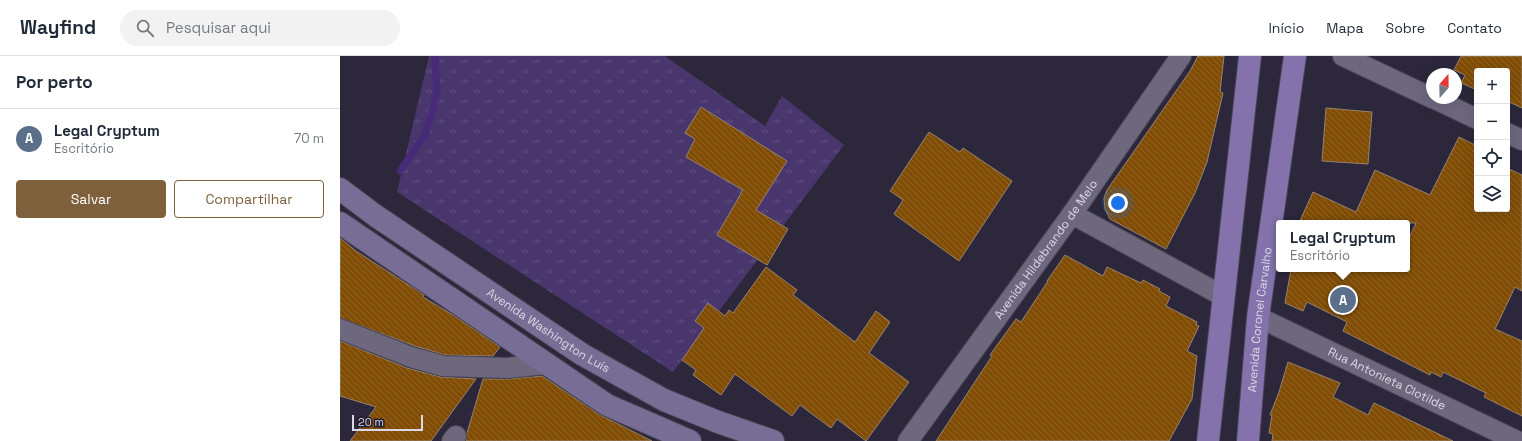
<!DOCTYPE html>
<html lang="pt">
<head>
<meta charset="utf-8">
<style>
	:root { --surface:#fff; --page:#f2f2f3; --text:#1f2937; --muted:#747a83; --line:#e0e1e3; --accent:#7f603d }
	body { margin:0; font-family:"Space Grotesk",sans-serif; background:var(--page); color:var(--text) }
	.controls { position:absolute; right:12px; top:12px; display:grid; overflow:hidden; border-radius:4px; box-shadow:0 4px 16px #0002 }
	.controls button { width:36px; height:36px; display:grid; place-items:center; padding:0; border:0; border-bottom:1px solid var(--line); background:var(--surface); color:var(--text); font:20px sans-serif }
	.compass { position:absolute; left:1086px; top:12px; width:36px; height:36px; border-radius:50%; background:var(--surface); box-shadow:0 4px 16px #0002; rotate:20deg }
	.scale { position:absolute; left:12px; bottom:10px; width:71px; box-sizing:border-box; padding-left:4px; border:2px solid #dcd9e5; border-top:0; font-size:11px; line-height:14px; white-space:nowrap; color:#dcd9e5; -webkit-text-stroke:3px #221d2f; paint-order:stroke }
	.you { position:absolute; left:778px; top:147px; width:14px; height:14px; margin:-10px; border:3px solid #fff; border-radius:50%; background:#1a73e8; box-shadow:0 0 0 6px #1a73e833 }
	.badge { display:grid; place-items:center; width:26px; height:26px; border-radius:50%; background:var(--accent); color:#fff; font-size:13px; font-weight:700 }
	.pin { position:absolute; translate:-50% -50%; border:2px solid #fff; box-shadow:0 1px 4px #0006 }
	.popup { position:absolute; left:936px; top:164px; width:134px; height:52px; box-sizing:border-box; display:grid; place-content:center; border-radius:4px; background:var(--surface); filter:drop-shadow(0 1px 3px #0005); font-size:13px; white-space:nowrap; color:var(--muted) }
	.popup b { font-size:15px; color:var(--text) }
	.popup::after { content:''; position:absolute; left:50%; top:100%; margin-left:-8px; border:8px solid transparent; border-top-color:var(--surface) }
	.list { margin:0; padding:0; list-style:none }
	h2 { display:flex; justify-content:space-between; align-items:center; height:52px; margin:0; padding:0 16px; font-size:17px }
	h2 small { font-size:13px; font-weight:400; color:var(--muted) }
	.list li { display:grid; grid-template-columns:26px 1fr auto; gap:12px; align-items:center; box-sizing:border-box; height:60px; padding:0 16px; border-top:1px solid var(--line) }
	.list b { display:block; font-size:15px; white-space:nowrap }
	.list p { margin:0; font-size:13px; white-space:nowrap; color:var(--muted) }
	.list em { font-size:13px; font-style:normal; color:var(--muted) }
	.actions { display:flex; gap:8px; padding:12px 16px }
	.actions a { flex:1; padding:9px 0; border:1px solid var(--accent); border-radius:4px; text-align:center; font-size:14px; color:var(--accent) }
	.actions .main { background:var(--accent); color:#fff }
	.icon { flex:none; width:22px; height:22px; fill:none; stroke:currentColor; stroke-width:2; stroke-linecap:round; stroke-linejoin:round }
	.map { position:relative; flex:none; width:1182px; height:385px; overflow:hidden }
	header { display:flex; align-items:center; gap:24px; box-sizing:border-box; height:56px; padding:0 20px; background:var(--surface); border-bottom:1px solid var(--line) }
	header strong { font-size:19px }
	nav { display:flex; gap:22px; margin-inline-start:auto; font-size:14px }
	.search { width:280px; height:36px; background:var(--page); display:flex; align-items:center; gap:10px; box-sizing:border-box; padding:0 14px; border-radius:22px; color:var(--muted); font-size:15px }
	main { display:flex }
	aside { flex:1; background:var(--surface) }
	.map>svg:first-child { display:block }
	.grass { fill:url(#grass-tufts) }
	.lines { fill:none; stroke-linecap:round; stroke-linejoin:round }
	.stream { stroke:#472a78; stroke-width:7 }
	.building { fill:url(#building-back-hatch); stroke:#968371 }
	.street-casing { stroke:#484453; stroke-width:22 }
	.secondary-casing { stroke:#484453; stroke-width:24 }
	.primary-casing { stroke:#484453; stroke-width:24 }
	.street { stroke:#6d687e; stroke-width:20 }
	.secondary { stroke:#786d95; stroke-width:22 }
	.primary { stroke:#8372ac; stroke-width:22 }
	.labels { text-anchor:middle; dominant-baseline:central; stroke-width:3.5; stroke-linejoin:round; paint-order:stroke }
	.street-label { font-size:12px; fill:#dcd9e5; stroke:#221d2f }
</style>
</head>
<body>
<header>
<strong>Wayfind</strong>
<div class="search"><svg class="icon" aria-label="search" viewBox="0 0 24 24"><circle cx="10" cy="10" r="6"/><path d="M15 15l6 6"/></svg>Pesquisar aqui</div>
<nav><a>Início</a><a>Mapa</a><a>Sobre</a><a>Contato</a></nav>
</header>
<main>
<aside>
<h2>Por perto<small></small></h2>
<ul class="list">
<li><span class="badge" style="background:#5c6f8a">A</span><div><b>Legal Cryptum</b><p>Escritório</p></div><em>70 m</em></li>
</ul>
<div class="actions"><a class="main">Salvar</a><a>Compartilhar</a></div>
</aside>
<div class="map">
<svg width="1182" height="385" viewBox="0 0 1182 385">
	<defs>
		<pattern id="grass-tufts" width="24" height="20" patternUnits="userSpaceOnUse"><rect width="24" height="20" fill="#48366d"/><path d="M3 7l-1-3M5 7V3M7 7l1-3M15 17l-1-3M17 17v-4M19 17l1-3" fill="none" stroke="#625282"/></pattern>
		<pattern id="building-back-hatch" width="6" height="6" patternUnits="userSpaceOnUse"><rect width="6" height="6" fill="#814d05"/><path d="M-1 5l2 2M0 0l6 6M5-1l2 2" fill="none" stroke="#926629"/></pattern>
	</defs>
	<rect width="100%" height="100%" fill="#2c273a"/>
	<!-- grass -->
	<path class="grass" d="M89,0H325L425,70L442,40L504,89L333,316L57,136Z"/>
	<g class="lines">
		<!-- stream -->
		<path class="stream" d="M60,115L85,78L91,60L97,36L95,0"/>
	</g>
	<!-- building -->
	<path class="building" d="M858,0H884L880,36L883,37L867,106L855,137L826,193L770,163L765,153L764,142L767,134L850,15Z
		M1121,0H1182V52L1167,45V15H1137V34L1121,27L1125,19L1114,14Z
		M361,51L447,105L416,154L448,173L427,209L377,179L403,134L346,101L355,83L345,77Z
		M986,52L1032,56L1028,108L982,105Z
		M589,76L620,96L623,92L672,125L619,205L554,158L563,144L550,135Z
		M1119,81L1137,90L1134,96L1137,98V153H1167V112L1182,119V235L1175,231L1155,273L1182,285V360L1144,341L1146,337L1103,316L1101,321L1091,316L1090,319L1003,275L1007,266L967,246L963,255L945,247L951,213H1067V186L1076,167H959L973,136L1016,156L1035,114L1090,139Z
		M0,182L16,195L84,239L83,241L116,261L160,291L153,300L105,299L75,290L0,262Z
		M725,199L763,220L767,211L801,227L803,224L820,233L819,235L830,241L826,250L857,266L856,269L859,270L847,295L857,300L852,343L829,385H596L652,300L650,299L676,263L681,266L708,225H707Z
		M426,211L457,234L453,239L515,286L536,255L550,266L529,297L569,326L526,385L497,363L491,372L460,349L452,360L395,318L381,339L353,319L356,314L342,304L364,272L355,265L368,247L385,260L389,254L393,257Z
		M0,285L67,312L100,321L136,323L91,385H10L36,351L0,340Z
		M948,306L1000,327L993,341L1028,359L1034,347L1113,385H932L933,378L929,377L932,359H930L939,336Z
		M202,320L260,359L312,385H126L127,377L143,323H168Z"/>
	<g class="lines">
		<defs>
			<g id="street">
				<path d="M1003,0L1092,42"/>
				<path d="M1093,42L1137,63"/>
				<path d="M1167,77L1182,84"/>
				<path d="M732,158L883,240"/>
				<path id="s1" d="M918,261L1177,385"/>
				<path d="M0,273L71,301L103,310L167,312L206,308"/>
				<path d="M112,385L116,380"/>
				<path id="s2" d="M568,385L732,158L841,0"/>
			</g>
			<g id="secondary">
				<path id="s3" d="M0,133L36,160L243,299L324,344L378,366L433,385"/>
				<path d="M0,167L267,349L350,385"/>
			</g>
			<g id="primary">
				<path d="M868,385L910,0"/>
				<path id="s4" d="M908,385L918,261L955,0"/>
			</g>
		</defs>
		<!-- street casing -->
		<use href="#street" class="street-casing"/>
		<!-- secondary casing -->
		<use href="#secondary" class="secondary-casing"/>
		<!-- primary casing -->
		<use href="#primary" class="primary-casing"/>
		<!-- street -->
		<use href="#street" class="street"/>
		<!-- secondary -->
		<use href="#secondary" class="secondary"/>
		<!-- primary -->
		<use href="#primary" class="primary"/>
	</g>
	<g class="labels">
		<!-- street labels -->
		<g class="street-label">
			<text stroke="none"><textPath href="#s2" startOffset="236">Avenida Hildebrando de Melo</textPath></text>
			<text stroke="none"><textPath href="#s4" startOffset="122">Avenida Coronel Carvalho</textPath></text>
			<text stroke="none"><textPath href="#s3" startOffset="252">Avenida Washington Luís</textPath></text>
			<text stroke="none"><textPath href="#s1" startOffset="143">Rua Antonieta Clotilde</textPath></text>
		</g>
	</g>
</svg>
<div class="controls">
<button>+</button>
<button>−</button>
<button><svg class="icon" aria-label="locate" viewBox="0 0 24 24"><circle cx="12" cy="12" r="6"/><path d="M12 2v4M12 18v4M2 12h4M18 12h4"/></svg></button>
<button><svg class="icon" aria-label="layers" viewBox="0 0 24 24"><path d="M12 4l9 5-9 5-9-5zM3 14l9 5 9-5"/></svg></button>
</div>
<svg class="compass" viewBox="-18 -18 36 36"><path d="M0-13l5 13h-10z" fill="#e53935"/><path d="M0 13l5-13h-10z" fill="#747a83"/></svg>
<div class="scale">20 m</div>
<div class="you"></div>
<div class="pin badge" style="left:1003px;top:244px;background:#5c6f8a">A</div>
<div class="popup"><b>Legal Cryptum</b>Escritório</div>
</div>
</main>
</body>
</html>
